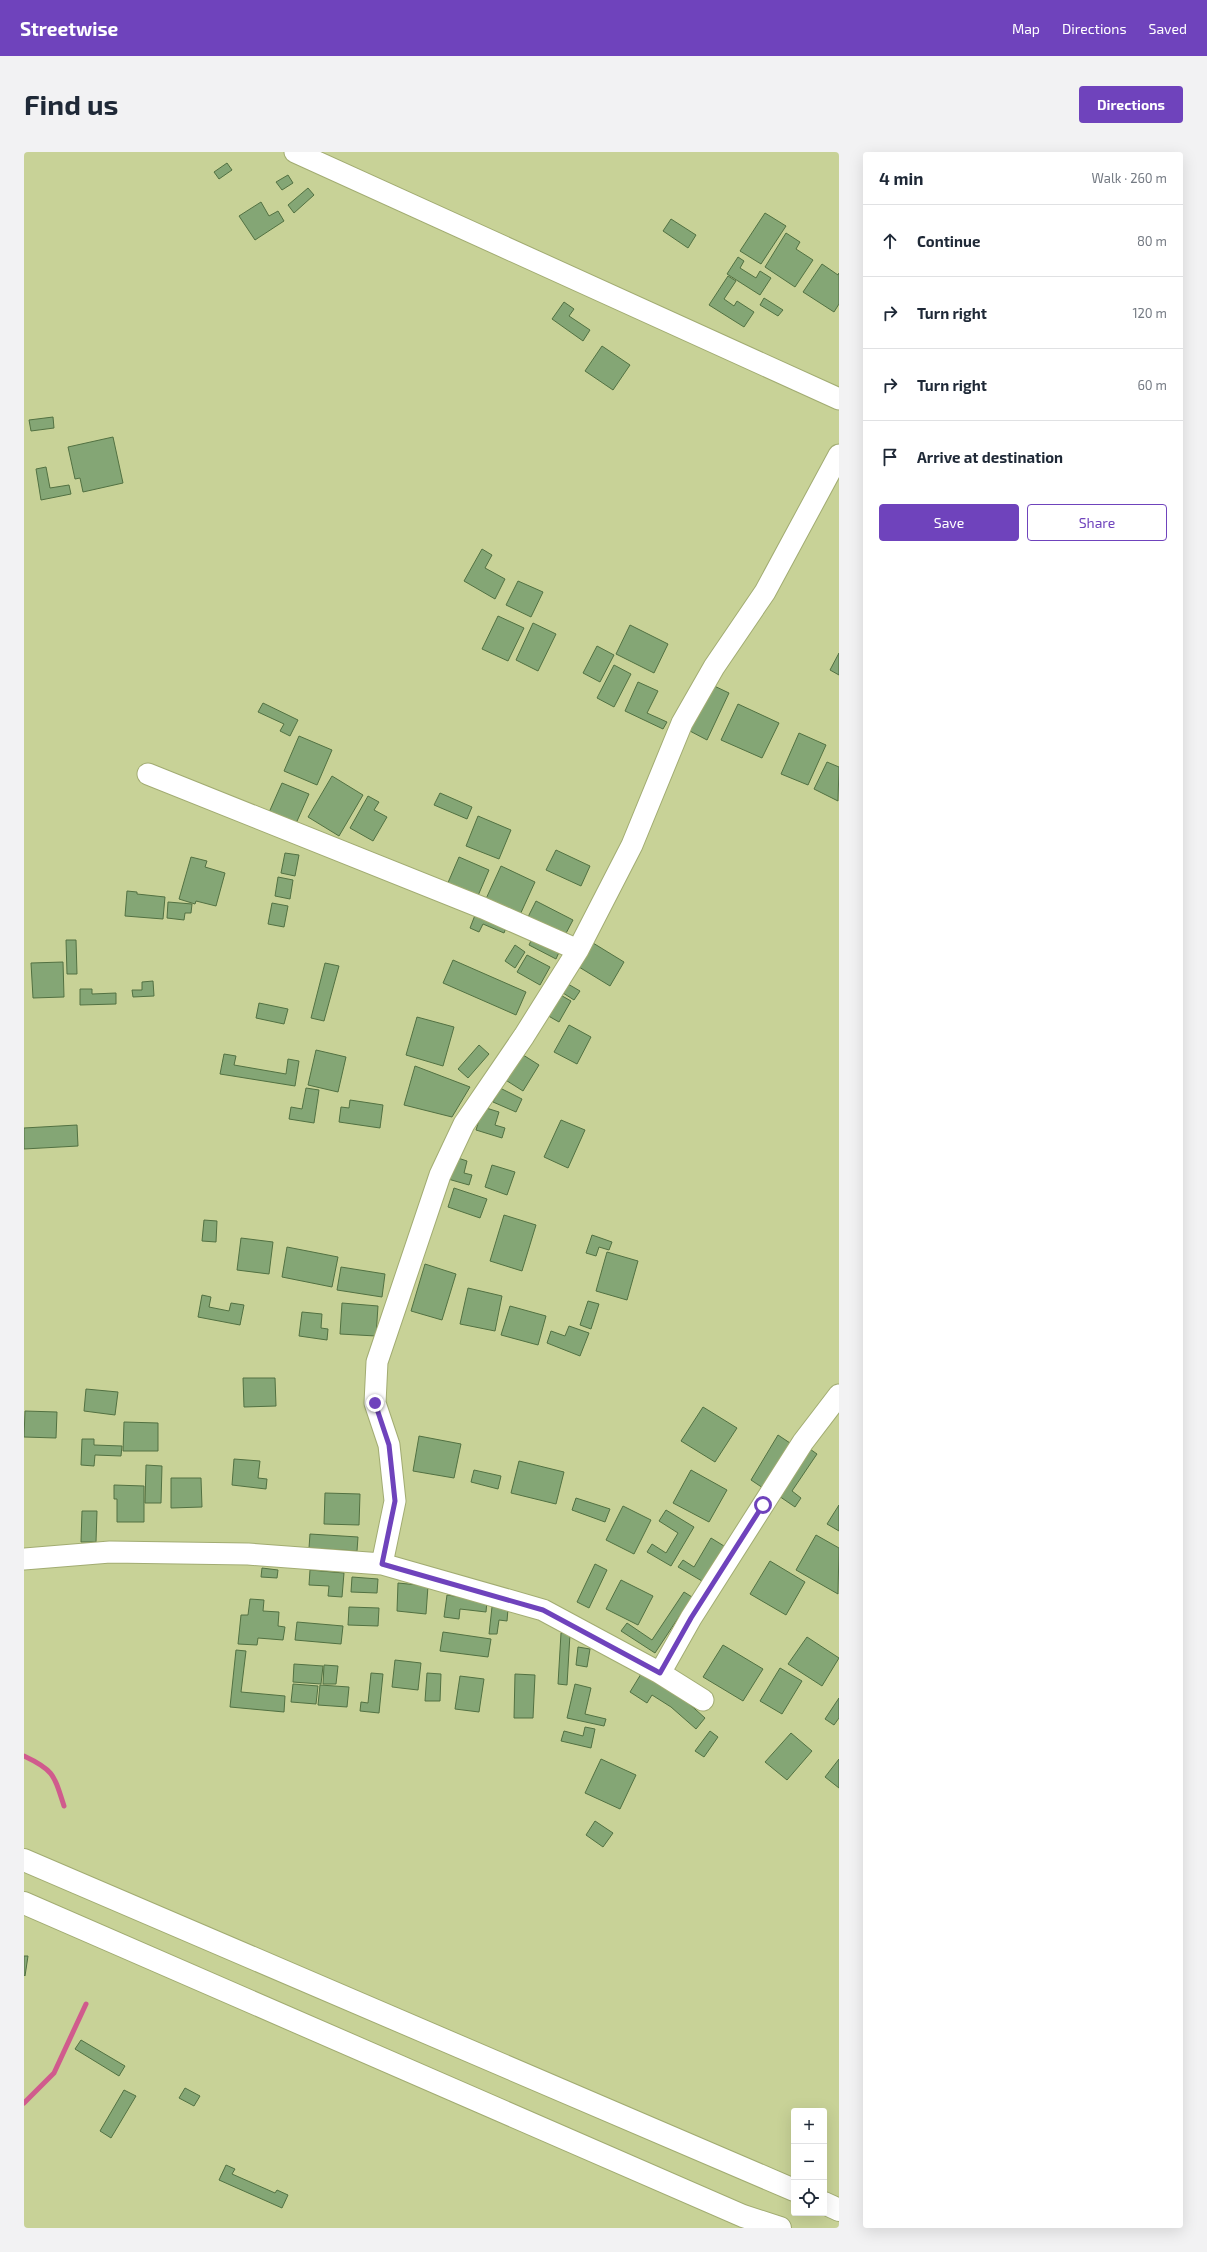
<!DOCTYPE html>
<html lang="en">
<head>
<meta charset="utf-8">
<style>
	:root { --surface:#fff; --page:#f2f2f3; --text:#1f2937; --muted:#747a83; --line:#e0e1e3; --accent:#6f43bc }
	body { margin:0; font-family:"Exo 2",sans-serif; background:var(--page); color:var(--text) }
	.controls { position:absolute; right:12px; bottom:12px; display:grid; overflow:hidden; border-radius:4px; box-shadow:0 4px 16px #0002 }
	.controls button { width:36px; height:36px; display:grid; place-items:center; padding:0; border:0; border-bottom:1px solid var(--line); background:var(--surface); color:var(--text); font:20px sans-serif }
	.stop { position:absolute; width:12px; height:12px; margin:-9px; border:3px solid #6f43bc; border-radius:50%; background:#fff }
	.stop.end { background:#6f43bc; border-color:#fff; box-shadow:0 1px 4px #0008 }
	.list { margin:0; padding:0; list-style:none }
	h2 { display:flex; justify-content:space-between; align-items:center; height:52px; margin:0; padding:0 16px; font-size:17px }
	h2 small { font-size:13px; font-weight:400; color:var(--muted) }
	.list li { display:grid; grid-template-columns:26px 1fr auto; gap:12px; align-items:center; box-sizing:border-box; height:72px; padding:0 16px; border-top:1px solid var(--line) }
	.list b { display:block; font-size:15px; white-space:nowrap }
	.list em { font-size:13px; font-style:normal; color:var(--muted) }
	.actions { display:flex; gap:8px; padding:12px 16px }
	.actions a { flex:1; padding:9px 0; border:1px solid var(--accent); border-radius:4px; text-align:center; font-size:14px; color:var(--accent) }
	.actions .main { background:var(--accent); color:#fff }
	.icon { flex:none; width:22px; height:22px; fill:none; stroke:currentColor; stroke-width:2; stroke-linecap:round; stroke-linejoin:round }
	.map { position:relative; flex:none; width:815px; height:2076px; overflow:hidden; border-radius:4px }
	header { display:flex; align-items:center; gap:24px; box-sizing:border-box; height:56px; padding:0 20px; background:var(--accent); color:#fff }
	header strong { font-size:19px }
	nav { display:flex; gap:22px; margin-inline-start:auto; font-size:14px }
	.intro { display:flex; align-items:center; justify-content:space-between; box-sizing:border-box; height:96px; padding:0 24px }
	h1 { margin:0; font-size:28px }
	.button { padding:10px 18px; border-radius:4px; background:var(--accent); color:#fff; font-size:14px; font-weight:700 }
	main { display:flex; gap:24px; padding:0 24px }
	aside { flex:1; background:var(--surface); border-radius:4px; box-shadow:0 4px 16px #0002 }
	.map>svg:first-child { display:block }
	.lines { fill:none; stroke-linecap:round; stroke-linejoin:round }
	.stream { stroke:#d05b8d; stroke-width:5 }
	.building { fill:#84a675; stroke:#527142 }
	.minor-casing { stroke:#a2ac72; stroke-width:23 }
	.secondary-casing { stroke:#a2ac72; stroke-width:24 }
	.minor { stroke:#fff; stroke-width:21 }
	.secondary { stroke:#fff; stroke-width:22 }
	.route { stroke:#6f43bc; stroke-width:5 }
</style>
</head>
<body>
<header>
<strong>Streetwise</strong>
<nav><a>Map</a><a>Directions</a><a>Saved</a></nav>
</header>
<div class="intro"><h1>Find us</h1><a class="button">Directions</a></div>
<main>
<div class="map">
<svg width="815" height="2076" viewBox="0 0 815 2076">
	<rect width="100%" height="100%" fill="#c8d297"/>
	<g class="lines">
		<!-- stream -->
		<path class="stream" d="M0,1604C30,1618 30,1623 40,1654
			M0,1951L30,1921L62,1852"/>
	</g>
	<!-- building -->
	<path class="building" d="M203,11L208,18L195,27L190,20Z
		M264,23L269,31L258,38L252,30Z
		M284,36L290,43L270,61L264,53Z
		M237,50L245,64L254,59L260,69L231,88L215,64Z
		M741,61L762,74L737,112L716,99Z
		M647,67L672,83L664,96L639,79Z
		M762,81L776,90L772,97L789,108L771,135L741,115Z
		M714,105L720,109L716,116L732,126L736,119L747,126L736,143L703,122Z
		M798,112L814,123L815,121V152L810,160L779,140Z
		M704,124L712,129L700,147L710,154L713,149L730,160L720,175L685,153Z
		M740,146L759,158L754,164L736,153Z
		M540,150L550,157L545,164L566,178L559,189L528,167Z
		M578,194L606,213L589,238L561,219Z
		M29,265L30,276L7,279L5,268Z
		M89,285L99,331L59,340L56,326L51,327L44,295Z
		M22,315L26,336L45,333L47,342L17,348L12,317Z
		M458,397L468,403L461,416L481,427L471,447L440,429Z
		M494,429L519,440L507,465L482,453Z
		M474,464L500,476L484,509L458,497Z
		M509,471L532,482L514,519L492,508Z
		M606,473L644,492L630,521L592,502Z
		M573,494L590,503L576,530L559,521Z
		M815,501V523L806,518Z
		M590,513L607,522L590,555L573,546Z
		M614,530L634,539L623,561L643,570L639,577L601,559Z
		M686,532L705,541L683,588L664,578Z
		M239,551L274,568L266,584L256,579L260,572L234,560Z
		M714,552L755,571L738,606L697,588Z
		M775,581L802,593L784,633L757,622Z
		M275,584L308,598L293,633L260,619Z
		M803,610L815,615L814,649L790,637Z
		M308,624L339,643L315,684L284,665Z
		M258,631L285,642L270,676L243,665Z
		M416,641L448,655L443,667L410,653Z
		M344,644L355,650L350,658L363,665L349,689L326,676Z
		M454,664L487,678L475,707L442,694Z
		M532,698L566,714L557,734L522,718Z
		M261,701L275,703L271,724L257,721Z
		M167,705L183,709L181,715L201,721L192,754L172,749L171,752L155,747Z
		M435,705L465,718L453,746L423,733Z
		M477,714L511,730L495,765L461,749Z
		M254,725L269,728L266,747L251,744Z
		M103,739L113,740V742L141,745L139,767L101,764Z
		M512,749L549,768L539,787L502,769Z
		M144,750L168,752L167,761H161L160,768L143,766Z
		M248,751L264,754L260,775L244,772Z
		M453,758L484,771L480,781L459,772L455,780L446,776Z
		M510,782L537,796L532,807L505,793Z
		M42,788H52L53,822H43Z
		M569,791L600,810L586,834L555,815Z
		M491,793L501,800L491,816L481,809Z
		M503,803L526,815L516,833L493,820Z
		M429,808L502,840L492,863L419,831Z
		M39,810L40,845L9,846L7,811Z
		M301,811L315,814L300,869L287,866Z
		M129,829L130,844L109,845L108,838H118V830Z
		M544,832L556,839L550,848L539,841Z
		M56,837H68V842L92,841V852L56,853Z
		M533,841L547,849L535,870L521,862Z
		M235,851L264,857L260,872L232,866Z
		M393,865L430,875L419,914L382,903Z
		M545,873L567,885L553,912L530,900Z
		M455,893L465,902L444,926L434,917Z
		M292,898L322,905L314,940L284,933Z
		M496,901L515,913L499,939L480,927Z
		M200,902L212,904L210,913L262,922L264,907L275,909L271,934L196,922Z
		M391,914L446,935L428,965L380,953Z
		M282,936L295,938L290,971L265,967L267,955L278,957Z
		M476,936L498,947L492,960L469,950Z
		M326,948L359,953L356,976L315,970L317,955L325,956Z
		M459,955L475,960L471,973L481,976L478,986L452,978Z
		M537,968L561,978L544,1016L520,1005Z
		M53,973L54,994L0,997V976Z
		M431,1005L443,1009L440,1021L448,1023L445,1033L424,1027Z
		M468,1013L491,1020L483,1043L461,1035Z
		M430,1036L463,1047L456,1066L424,1055Z
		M480,1063L512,1073L498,1119L466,1109Z
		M180,1068L193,1069L192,1090L178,1089Z
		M568,1083L588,1090L585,1098L575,1095L572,1104L562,1101Z
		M217,1086L249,1090L245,1122L213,1118Z
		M263,1095L314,1105L308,1135L258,1125Z
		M583,1100L614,1109L603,1148L572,1139Z
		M401,1112L432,1122L418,1168L387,1159Z
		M317,1115L361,1122L358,1145L313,1138Z
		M444,1136L478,1144L471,1179L436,1172Z
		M178,1143L187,1145L185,1155L205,1159L207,1151L220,1153L216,1173L174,1165Z
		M564,1149L575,1152L567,1177L556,1173Z
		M318,1151L354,1154L352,1184L316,1182Z
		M486,1154L522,1164L514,1193L477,1183Z
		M278,1160L298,1162L297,1176L304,1177L303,1188L275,1184Z
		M545,1174L565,1181L556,1204L523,1191L527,1179L541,1184Z
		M219,1226H251L252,1254L220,1255Z
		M62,1237L94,1240L91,1263L60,1259Z
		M679,1255L713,1276L691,1310L657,1289Z
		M1,1259L33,1260L32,1286L0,1285Z
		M100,1270L134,1271V1299H99Z
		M754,1283L766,1291L739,1336L727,1328Z
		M395,1284L437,1292L430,1326L389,1319Z
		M58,1287H70V1293L98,1294L97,1304L71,1303L70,1314L57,1313Z
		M783,1295L793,1302L768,1339L777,1346L771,1355L752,1342Z
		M210,1307L236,1309L234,1326L243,1327L242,1337L208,1333Z
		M495,1309L540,1320L532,1352L487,1341Z
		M122,1313L138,1314L137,1351H121Z
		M450,1318L477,1324L474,1337L447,1330Z
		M667,1318L703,1338L685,1370L649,1351Z
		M147,1326H177L178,1355L147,1356Z
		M90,1333L120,1334V1370H93V1347H90Z
		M301,1341L336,1342L335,1373L300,1372Z
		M552,1346L586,1357L581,1370L548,1358Z
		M815,1353V1379L803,1372Z
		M599,1354L627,1368L610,1402L582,1388Z
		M642,1358L670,1375L647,1414L623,1400L628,1392L642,1401L654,1381L635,1369Z
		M58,1359H73L72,1390H57Z
		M286,1382L334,1385L333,1399L285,1396Z
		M792,1383L815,1396L814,1442L772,1418Z
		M687,1386L700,1394L678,1429L654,1415L659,1408L670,1415Z
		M746,1409L781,1430L762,1463L726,1442Z
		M571,1412L583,1418L565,1456L553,1450Z
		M238,1416L254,1418L253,1426L237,1425Z
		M286,1418L320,1421L318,1445L304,1444L305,1434L285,1433Z
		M328,1425L354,1427L353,1441L327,1440Z
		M597,1428L629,1444L614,1473L582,1457Z
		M374,1431L404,1434L402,1462L373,1459Z
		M660,1440L668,1445L631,1501L597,1479L603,1471L628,1488Z
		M423,1443L463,1449L462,1460L436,1457L435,1467L420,1465Z
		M226,1447L240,1448L239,1459L255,1460L254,1474L261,1475L259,1488L234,1486L233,1493L214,1492L217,1463H224Z
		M325,1455L355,1456L354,1474L324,1473Z
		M468,1455L484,1457L483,1469L475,1468L473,1482H465Z
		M273,1470L319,1474L317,1492L271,1488Z
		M419,1480L467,1487L464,1505L416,1499Z
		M537,1481L546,1482L543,1533L534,1532Z
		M783,1485L815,1506L798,1534L764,1512Z
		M699,1493L739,1517L719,1549L679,1525Z
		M554,1495L566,1497L563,1515L552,1513Z
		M212,1498L222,1499L217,1540L261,1544L260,1560L206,1555Z
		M371,1508L397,1511L394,1538L368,1535Z
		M270,1512L299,1514L297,1532L269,1530Z
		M300,1513L314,1514L312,1532H299Z
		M756,1516L778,1529L758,1562L736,1549Z
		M347,1521L359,1522L355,1561L336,1559L337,1550L344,1551Z
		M403,1521L417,1522L416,1549H401Z
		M491,1522L511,1523L509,1566H490Z
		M617,1522L650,1542L652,1540L681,1566L672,1577L647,1555L628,1543L623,1551L606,1540Z
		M436,1524L460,1527L455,1560L431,1557Z
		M269,1532L294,1534L292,1552L267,1550Z
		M551,1532L567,1536L561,1562L582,1567L580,1574L543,1566Z
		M296,1533L325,1535L323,1555L294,1553Z
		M815,1546V1566L810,1573L801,1567Z
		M561,1575L571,1577L567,1596L537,1589L540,1579L559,1584Z
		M686,1579L694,1585L680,1605L671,1599Z
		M767,1581L788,1599L763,1628L741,1610Z
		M577,1607L612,1623L596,1657L561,1641Z
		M815,1607V1636L801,1625Z
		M571,1669L589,1681L579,1695L562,1683Z
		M0,1804H4L1,1824L0,1823Z
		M57,1888L101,1914L95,1924L51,1897Z
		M161,1936L176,1944L170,1954L155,1946Z
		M100,1938L112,1944L87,1986L76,1979Z
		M202,2013L211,2017L208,2022L251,2041L253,2038L264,2043L258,2056L195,2028Z"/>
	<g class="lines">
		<defs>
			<path id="minor" d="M271,0L815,247
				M124,622L459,756L554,798
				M0,1407L86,1400L224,1402L358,1412L519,1458L636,1521L679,1548
				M358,1412L371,1349L365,1293L351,1251L353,1210L416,1023L440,972L500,884L554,798L608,693L658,571L690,515L741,440L815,303
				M636,1521L667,1466L779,1290L815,1243"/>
			<path id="secondary" d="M0,1708L770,2038
				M0,1751L719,2064L756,2076
				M800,2051L815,2058"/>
		</defs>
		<!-- minor casing -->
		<use href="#minor" class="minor-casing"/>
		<!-- secondary casing -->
		<use href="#secondary" class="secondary-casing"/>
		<!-- minor -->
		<use href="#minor" class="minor"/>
		<!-- secondary -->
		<use href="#secondary" class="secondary"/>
	</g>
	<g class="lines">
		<!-- route -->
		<path class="route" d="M351,1251L365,1293L371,1349L358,1412L519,1458L636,1521L667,1466L739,1353"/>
	</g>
</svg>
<div class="controls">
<button>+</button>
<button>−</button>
<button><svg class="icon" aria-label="locate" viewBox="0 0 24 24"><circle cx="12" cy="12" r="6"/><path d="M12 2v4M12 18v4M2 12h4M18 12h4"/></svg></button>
</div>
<div class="stop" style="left:739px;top:1353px"></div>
<div class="stop end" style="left:351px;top:1251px"></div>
</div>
<aside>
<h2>4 min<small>Walk · 260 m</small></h2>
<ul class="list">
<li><svg class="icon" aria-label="ahead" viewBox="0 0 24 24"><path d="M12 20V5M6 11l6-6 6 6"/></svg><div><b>Continue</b></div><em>80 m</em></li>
<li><svg class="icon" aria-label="right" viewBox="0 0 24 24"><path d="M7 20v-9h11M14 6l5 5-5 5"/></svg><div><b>Turn right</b></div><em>120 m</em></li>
<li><svg class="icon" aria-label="right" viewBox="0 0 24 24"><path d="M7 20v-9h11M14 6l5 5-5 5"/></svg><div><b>Turn right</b></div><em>60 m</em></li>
<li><svg class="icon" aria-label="arrive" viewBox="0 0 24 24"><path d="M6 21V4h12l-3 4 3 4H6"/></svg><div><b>Arrive at destination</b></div></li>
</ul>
<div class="actions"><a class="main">Save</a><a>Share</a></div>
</aside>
</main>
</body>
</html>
